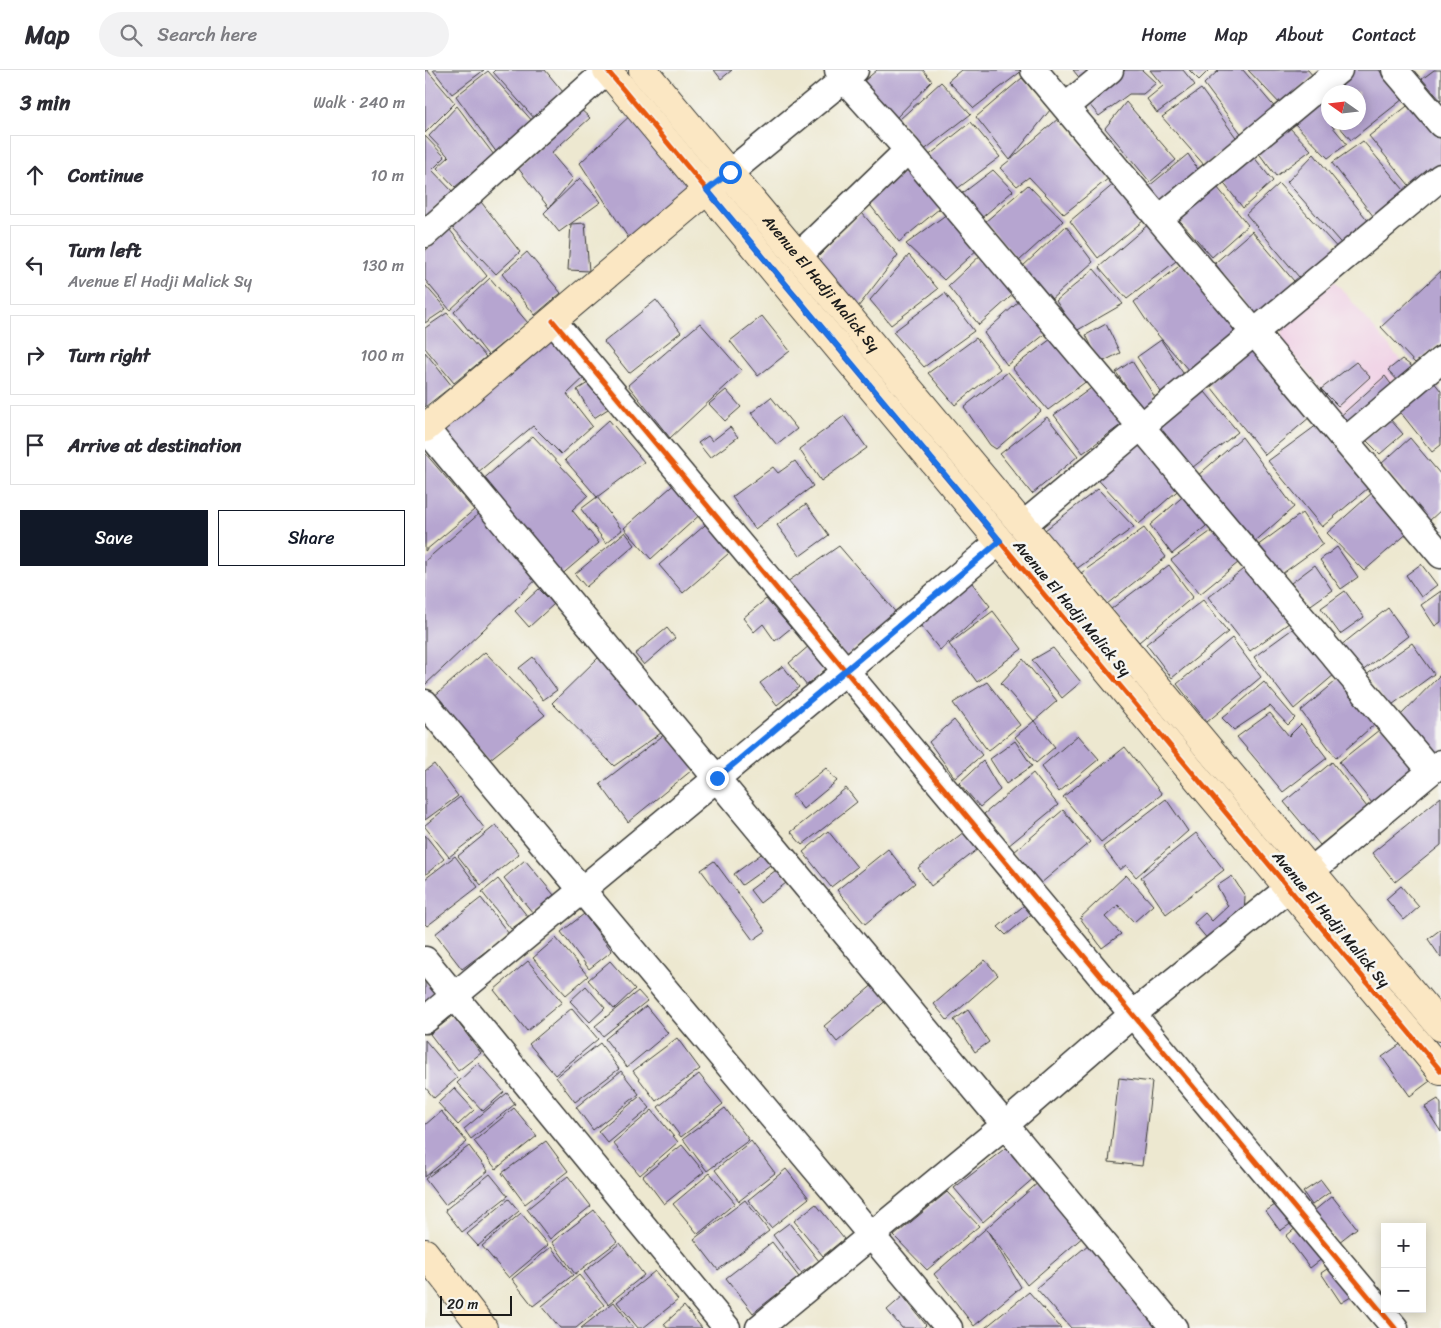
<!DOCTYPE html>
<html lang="en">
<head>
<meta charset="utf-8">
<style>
	:root { --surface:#fff; --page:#f2f2f3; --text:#2b2b33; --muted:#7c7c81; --line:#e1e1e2; --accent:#111827 }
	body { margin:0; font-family:Sriracha,sans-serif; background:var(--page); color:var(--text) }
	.controls { position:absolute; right:15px; bottom:15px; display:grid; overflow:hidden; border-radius:0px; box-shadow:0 2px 12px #0003 }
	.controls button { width:45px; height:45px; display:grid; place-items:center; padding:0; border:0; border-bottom:1px solid var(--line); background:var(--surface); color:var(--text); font:25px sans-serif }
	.compass { position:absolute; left:896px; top:15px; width:45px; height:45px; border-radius:50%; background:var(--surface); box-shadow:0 2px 12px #0003; rotate:284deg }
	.scale { position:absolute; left:15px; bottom:12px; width:72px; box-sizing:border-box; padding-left:5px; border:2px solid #1c1c1c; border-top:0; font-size:14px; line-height:18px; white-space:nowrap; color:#1c1c1c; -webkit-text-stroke:4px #f6f6f2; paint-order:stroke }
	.stop { position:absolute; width:15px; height:15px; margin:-11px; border:4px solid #1a73e8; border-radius:50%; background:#fff }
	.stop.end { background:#1a73e8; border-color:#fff; box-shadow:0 1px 5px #0008 }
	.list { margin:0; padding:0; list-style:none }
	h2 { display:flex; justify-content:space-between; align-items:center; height:65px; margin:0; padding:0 20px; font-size:21px }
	h2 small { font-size:16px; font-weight:400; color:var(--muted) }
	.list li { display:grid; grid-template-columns:32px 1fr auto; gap:15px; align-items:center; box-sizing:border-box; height:80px; margin:0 10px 10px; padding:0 10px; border:1px solid var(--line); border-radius:0px }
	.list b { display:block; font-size:19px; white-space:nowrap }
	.list p { margin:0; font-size:16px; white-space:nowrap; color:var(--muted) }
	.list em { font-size:16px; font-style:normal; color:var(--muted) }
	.actions { display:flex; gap:10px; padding:15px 20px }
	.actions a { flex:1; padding:11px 0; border:1px solid var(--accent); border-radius:0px; text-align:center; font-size:18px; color:var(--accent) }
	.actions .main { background:var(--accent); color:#fff }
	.icon { flex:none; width:28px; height:28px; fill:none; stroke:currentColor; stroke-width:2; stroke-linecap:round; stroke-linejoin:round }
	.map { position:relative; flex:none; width:1016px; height:1258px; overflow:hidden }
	header { display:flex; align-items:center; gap:30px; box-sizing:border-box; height:70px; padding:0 25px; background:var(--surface); border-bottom:1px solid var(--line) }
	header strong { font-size:24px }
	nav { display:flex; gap:28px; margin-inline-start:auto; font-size:18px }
	.search { width:350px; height:45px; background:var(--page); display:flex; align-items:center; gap:12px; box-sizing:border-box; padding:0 18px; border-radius:28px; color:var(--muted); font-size:19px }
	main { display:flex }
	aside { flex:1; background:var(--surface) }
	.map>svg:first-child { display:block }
	.built { fill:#f0d0e5 }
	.building { fill:#b6a5d0 }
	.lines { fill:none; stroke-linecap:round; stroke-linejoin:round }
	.street-casing { stroke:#3b3b37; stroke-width:29 }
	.secondary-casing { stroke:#3b3b37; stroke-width:30 }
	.street { stroke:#fff; stroke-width:26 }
	.secondary { stroke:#fbe7c3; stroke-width:28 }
	.cycleway-casing { stroke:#f6f6f2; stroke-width:8 }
	.cycleway { stroke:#e8590c; stroke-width:5 }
	.route { stroke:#1a73e8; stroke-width:6 }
	.labels { text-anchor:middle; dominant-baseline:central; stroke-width:5; stroke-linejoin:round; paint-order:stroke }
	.street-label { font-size:15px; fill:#1c1c1c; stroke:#f6f6f2 }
</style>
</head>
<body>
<header>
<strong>Map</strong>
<div class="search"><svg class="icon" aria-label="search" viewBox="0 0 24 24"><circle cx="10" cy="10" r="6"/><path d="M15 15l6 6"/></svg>Search here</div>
<nav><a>Home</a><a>Map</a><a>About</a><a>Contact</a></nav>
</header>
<main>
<aside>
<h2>3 min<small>Walk · 240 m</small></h2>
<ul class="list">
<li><svg class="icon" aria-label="ahead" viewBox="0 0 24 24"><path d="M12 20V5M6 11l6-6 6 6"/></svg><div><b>Continue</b></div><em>10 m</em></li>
<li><svg class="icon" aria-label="left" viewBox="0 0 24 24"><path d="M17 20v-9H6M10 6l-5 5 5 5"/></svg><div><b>Turn left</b><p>Avenue El Hadji Malick Sy</p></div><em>130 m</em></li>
<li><svg class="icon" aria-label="right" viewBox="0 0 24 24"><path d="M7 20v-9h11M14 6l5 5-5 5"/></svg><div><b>Turn right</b></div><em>100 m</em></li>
<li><svg class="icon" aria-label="arrive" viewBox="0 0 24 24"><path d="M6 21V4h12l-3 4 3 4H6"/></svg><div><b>Arrive at destination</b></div></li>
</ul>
<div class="actions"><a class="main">Save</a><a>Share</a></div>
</aside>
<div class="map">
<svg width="1016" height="1258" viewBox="0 0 1016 1258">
	<rect width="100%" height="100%" fill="#f6f6f2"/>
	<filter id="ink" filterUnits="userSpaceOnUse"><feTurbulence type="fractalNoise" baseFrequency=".02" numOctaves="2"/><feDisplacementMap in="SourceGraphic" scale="10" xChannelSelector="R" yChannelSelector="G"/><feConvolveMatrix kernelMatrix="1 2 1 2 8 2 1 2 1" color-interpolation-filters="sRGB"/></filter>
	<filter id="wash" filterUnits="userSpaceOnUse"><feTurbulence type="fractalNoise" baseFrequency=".0096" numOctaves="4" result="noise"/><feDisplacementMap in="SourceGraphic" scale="20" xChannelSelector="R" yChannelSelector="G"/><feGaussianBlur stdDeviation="1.12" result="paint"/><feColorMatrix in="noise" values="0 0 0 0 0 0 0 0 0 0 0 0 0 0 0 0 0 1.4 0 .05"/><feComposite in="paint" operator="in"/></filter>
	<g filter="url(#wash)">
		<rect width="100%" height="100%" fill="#ede8d0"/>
		<!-- built -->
		<path class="built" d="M910,211L982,298L923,349L856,271L858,249Z"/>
		<g id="blocks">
			<!-- building -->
			<path class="building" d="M0,0H2L30,33L0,63Z
				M8,0H59L27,24Z
				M70,0H120L138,22L110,49L68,2Z
				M289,0H307L296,9Z
				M452,0H498L507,11L469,50L438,12Z
				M536,0H598L549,38L523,11Z
				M648,0H670L657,11Z
				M700,0H717L731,13L718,24H704L674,46L663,33Z
				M725,0H758L770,15L732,43L722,29L738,16Z
				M764,0H784L774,10Z
				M794,0H818L852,40L818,66L779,14Z
				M823,0H883L888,6L857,36Z
				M926,0H954L978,29L926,70L913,55L915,52H934V22H905Z
				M1009,0H1016V31L997,9Z
				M63,1L109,53L72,83L31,26Z
				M597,8L625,40L585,90L634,48L684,108L639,144L604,107L592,116L575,98L585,90L551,47Z
				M516,12L546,44L498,81L475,49Z
				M776,19L813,70L780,96L737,47Z
				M896,22L904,32V52H908L907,56L922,74L903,88L865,49Z
				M701,32L751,90L725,112L680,58Z
				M986,33L1016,67V95L988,120L944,66Z
				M32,36L69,85L30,117L12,98L24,87L4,66Z
				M153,37L165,48L126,83L148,109L124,138L155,108L176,132L134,162L119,143L124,138L93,98Z
				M211,40L271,116L206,172L155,93Z
				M546,52L575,87L529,121L502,87Z
				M861,54L886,80L851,106L829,77Z
				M0,66L20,87L7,100L28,122L0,147Z
				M938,71L984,126L952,151L907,93Z
				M824,81L848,111L818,138L794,107Z
				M763,84L774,101L733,137L718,121Z
				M889,84L949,158L921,179L862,112Z
				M487,96L520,134L474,172L442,131Z
				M568,100L588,121L554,150L534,126Z
				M788,112L823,155L787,187L749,144Z
				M690,113L724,146L673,188L645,151Z
				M854,114L916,182L879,213L821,144Z
				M603,115L638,151L594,191L560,152Z
				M53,128L95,182L71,204L27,157Z
				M526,141L555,177L519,210L481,174Z
				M437,143L473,185L433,237L392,188Z
				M160,153L164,201L143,200L146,154Z
				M725,153L755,188L702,229L674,197Z
				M641,156L668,192L624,231L597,197Z
				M24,159L62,206L25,240L0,210V181Z
				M827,161L874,217L831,249L790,193Z
				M560,181L593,220L554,255L523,216Z
				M102,182L136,223L110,245L77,204Z
				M484,185L513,219L466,255L445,230Z
				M758,193L812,264L765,302L725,256L709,232Z
				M669,199L698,234L651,261L631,231Z
				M1016,201V273L990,293L956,257Z
				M65,208L103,253L63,285L29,242Z
				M0,215L21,239L0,253Z
				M520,223L549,261L499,297L468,262Z
				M598,228L625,260L582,295L559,263Z
				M231,230L256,262L204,303L179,272Z
				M22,243L61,287L29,313L0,278V258Z
				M337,246L365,281L333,306L305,271Z
				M275,253L317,301L245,368L203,315Z
				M681,254L695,283L675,293L661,265Z
				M132,263L163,304L142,324L167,356L136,384L108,356L52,403L18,360Z
				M630,266L667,307L623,340L587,298Z
				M551,268L575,299L530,335L503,303Z
				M736,270L762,309L738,325L712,287Z
				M829,277L885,347L840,385L783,313Z
				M0,282L27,316L0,337Z
				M977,289L993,301L975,313L963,300Z
				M707,291L735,335L720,345L691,302Z
				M931,292L945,307L913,336L896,319Z
				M583,302L616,341L571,379L565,375L539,337Z
				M960,306L971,321L921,362L911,350Z
				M169,309L186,337L169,348L152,320Z
				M1008,311L1016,321V375L1007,382L972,338Z
				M669,316L697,354L658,383L629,345Z
				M776,317L813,362L763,401L729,354Z
				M301,320L316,337L300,351L284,334Z
				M346,327L372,359L352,375L326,343Z
				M419,346L442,378L396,411L374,379Z
				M622,347L653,386L607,424L575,384Z
				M965,349L978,364L955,384L939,368Z
				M184,350L219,392L172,427L140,390Z
				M896,352L943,418L897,457L843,391Z
				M305,357L313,367L285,388L273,373L283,366L287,371Z
				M108,366L163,425L147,440L174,473L134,507L55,412Z
				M717,367L758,416L714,454L667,403Z
				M817,367L869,437L827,474L771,407Z
				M985,368L1016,405V440L1004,451L956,394Z
				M0,383L49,440L0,481Z
				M370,391L388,416L330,459L307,427L348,397L353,403Z
				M253,411L279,441L226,489L199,458Z
				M673,419L709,457L650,500L620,460Z
				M949,421L985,461L939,501L902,463Z
				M762,423L786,452L747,484L725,455Z
				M172,427L197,460L181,473L156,439Z
				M381,434L404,465L375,486L352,455Z
				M55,443L114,507L0,615V491Z
				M877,443L898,474L854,506L832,476Z
				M287,449L311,477L258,523L234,495Z
				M792,457L819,488L775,524L746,490Z
				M719,458L741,487L682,534L656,503Z
				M200,462L210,475L161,517L150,504Z
				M414,476L473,545L420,586L362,512Z
				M912,477L933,507L916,519L895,490Z
				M996,494L1012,515L996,527L981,505Z
				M744,495L768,527L714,572L686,539Z
				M890,495L907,520L883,537L866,513Z
				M822,496L868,550L825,581L783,527Z
				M543,508L565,536L515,580L491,550Z
				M114,519L129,534L104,557L90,541Z
				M920,521L939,547L915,564L896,538Z
				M1016,521V552L1010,556L996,535Z
				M341,529L366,558L350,571L338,554L329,562L318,548Z
				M778,530L803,562L747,608L721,574Z
				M963,538L983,566L936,602L915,576Z
				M568,541L597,579L552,612L524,574Z
				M873,555L910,604L869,639L829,587Z
				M242,558L250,568L219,595L210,584Z
				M807,568L836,607L782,652L752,614Z
				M987,573L1009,604L964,637L941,605Z
				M385,575L403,597L382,616L364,593Z
				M628,578L656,612L637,628L607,590Z
				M60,582L120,645L64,690L7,628Z
				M175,586L236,663L189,696L127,633Z
				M108,587L132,620L118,630L94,598Z
				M598,589L632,631L609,651L576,613Z
				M358,596L374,617L352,635L335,613Z
				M1016,604V681L1008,687L973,648Z
				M918,605L952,652L911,688L876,641Z
				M562,612L595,655L563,681L528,633Z
				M839,612L870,648L863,655L845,636L809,660L797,648Z
				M845,643L864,666L876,654L902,688L858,722L812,667Z
				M529,650L557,685L530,708L504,672Z
				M609,651L630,677L611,693L590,667Z
				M959,656L991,697L947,733L914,692Z
				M240,664L272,696L203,752L175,714Z
				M653,665L674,689L634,722L616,697Z
				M590,671L607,696L581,714L565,689Z
				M700,677L737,724L676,772L638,727Z
				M558,691L575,720L555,737L534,713Z
				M907,692L942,737L895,775L859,732Z
				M9,694L33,726L0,750V701Z
				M401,698L412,711L378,739L367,725Z
				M608,703L633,735L583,776L559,744Z
				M421,718L432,732L377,775L366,762Z
				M35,727L60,759L24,787L0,757V755Z
				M1016,727V775L970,812L947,783Z
				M741,729L763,761L711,807L701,795L695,800L678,777Z
				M638,740L665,772L615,814L589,782Z
				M71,755L94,784L56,815L33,786Z
				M544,758L558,775L506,816L493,798Z
				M403,761L432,797L406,817L378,782Z
				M771,763L799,800L741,844L716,807Z
				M0,765L19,789L0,805Z
				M463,779L490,813L440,854L412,820Z
				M339,782L348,793L317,815L309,804Z
				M30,786L53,817L2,856L0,854V809Z
				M100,790L129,825L108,843L79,808Z
				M289,791L341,861L328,870L276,800Z
				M355,797L365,810L335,833L325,820Z
				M701,805L728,835L709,852L693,835L680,847L696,864L677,878L655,848Z
				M807,806L820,826L819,843L784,871L769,853L780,843L787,851L803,836L792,816Z
				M73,809L103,847L86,859L57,822Z
				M976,816L994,837L979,850L961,829Z
				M56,828L84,864L37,899L10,864Z
				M602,833L609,842L581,865L573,857Z
				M159,844L187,881L164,899L136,862Z
				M1016,859V888L1003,869Z
				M131,868L163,906L141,925L108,888Z
				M560,890L573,905L522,950L509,934Z
				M103,891L137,932L102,961L69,920Z
				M185,891L210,919L189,939L163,910Z
				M0,910L11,924L0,933Z
				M450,913L463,929L412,972L399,956Z
				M161,916L180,938L165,952L145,931Z
				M213,921L222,931L178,966L170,956Z
				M221,936L243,963L202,997L180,969Z
				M147,938L173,969L130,1005L104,974Z
				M543,940L564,972L550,982L529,950Z
				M28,946L56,983L33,1001L5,964Z
				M252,968L275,999L231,1031L208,1001Z
				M0,970L32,1008L9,1028L0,1017Z
				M175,973L194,999L150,1032L131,1007Z
				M977,973L1005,1011L985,1026L957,987Z
				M53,993L79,1022L58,1041L32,1013Z
				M196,1001L214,1024L168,1060L151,1037Z
				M274,1004L298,1034L256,1067L233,1037Z
				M694,1008L727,1012L717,1096L684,1092Z
				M29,1018L49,1040L33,1055L13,1033Z
				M82,1023L90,1034L46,1069L39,1059Z
				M215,1026L225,1038L183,1073L173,1061Z
				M1013,1029L1016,1034V1062L1000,1037Z
				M89,1038L112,1066L71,1099L49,1071Z
				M300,1038L324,1070L282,1101L258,1069Z
				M227,1040L253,1072L215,1105L188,1073Z
				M16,1041L42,1072L0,1107V1055Z
				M121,1071L143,1101L100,1134L77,1103Z
				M326,1071L350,1103L314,1131L290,1100Z
				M257,1075L279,1102L239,1134L218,1106Z
				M44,1076L63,1101L20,1135L0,1109Z
				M583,1076L610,1107L558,1152L529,1118Z
				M361,1099L384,1128L346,1158L323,1130Z
				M285,1103L310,1133L273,1164L248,1134Z
				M65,1104L83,1126L37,1162L20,1140Z
				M143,1106L166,1136L125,1169L102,1139Z
				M896,1110L905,1122L887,1135L878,1122Z
				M615,1111L659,1166L602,1215L562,1160L596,1217L549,1256L509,1204Z
				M522,1122L554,1156L502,1200L469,1166Z
				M907,1126L932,1158L914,1172L889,1141Z
				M84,1129L94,1141L53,1176L42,1164Z
				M320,1130L344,1161L293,1200L269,1169Z
				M856,1131L870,1151L855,1161L841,1141Z
				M391,1134L419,1169L398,1186L369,1151Z
				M169,1140L192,1172L150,1204L127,1172Z
				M96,1143L123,1175L84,1208L57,1176Z
				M364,1153L394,1191L376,1203L348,1165Z
				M877,1153L902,1185L885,1198L861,1166Z
				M347,1172L374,1207L328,1243L301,1208Z
				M195,1173L219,1205L183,1234L159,1202Z
				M664,1174L732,1255L728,1258H646L611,1218Z
				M126,1177L148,1205L108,1236L87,1209Z
				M908,1195L929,1225L916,1233L896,1203Z
				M230,1201L253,1230L218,1258H213L192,1232Z
				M154,1205L179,1235L151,1258H135L117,1236Z
				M604,1222L636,1258H560Z
				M478,1226L501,1255L498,1258H477L462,1240Z
				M189,1232L209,1258H156Z
				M259,1236L277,1258H242L239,1254Z"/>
		</g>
	</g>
	<g filter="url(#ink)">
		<use href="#blocks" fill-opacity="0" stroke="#3b3b37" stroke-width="1"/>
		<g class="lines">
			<defs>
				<path id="street" d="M413,0L419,9L483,80L1006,701
					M609,0L1016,485
					M970,0L1016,54
					M640,37L685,0
					M287,117L430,0
					M734,149L914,0
					M0,164L182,0
					M373,186L483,80
					M128,251L970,1258
					M0,358L749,1258
					M920,371L1016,290
					M598,455L1016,107
					M0,633L524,1258
					M886,801L1016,693
					M0,890L302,1258
					M0,950L421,601L575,471
					M334,1258L580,1055L708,944L864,818"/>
				<g id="secondary">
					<path d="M182,0L1016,1001"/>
					<path id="s1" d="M218,0L1016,957"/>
					<path d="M0,358L282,120"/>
					<path d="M0,1183L58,1258"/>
				</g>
			</defs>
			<!-- street casing -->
			<use href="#street" class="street-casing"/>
			<!-- secondary casing -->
			<use href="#secondary" class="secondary-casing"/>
			<!-- street -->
			<use href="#street" class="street"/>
			<!-- secondary -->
			<use href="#secondary" class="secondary"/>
			<defs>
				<path id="cycleway" d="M182,0L1016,1001
					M128,251L970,1258"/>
			</defs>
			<!-- cycleway casing -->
			<use href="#cycleway" class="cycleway-casing"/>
			<!-- cycleway -->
			<use href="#cycleway" class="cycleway"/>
		</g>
	</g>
	<g class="lines" filter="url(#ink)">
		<!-- route -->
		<path class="route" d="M292,708L575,471L282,120L305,102"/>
	</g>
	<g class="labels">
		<!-- street labels -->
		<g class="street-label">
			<text stroke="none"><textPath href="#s1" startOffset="278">Avenue El Hadji Malick Sy</textPath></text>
			<text transform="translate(647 538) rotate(50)">Avenue El Hadji Malick Sy</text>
			<text transform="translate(906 849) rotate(50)">Avenue El Hadji Malick Sy</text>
		</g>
	</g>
</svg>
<div class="controls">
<button>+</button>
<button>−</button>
</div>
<svg class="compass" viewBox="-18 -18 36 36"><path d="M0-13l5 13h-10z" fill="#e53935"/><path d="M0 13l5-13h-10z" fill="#7c7c81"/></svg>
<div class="scale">20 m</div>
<div class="stop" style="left:305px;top:102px"></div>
<div class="stop end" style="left:292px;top:708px"></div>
</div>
</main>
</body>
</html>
